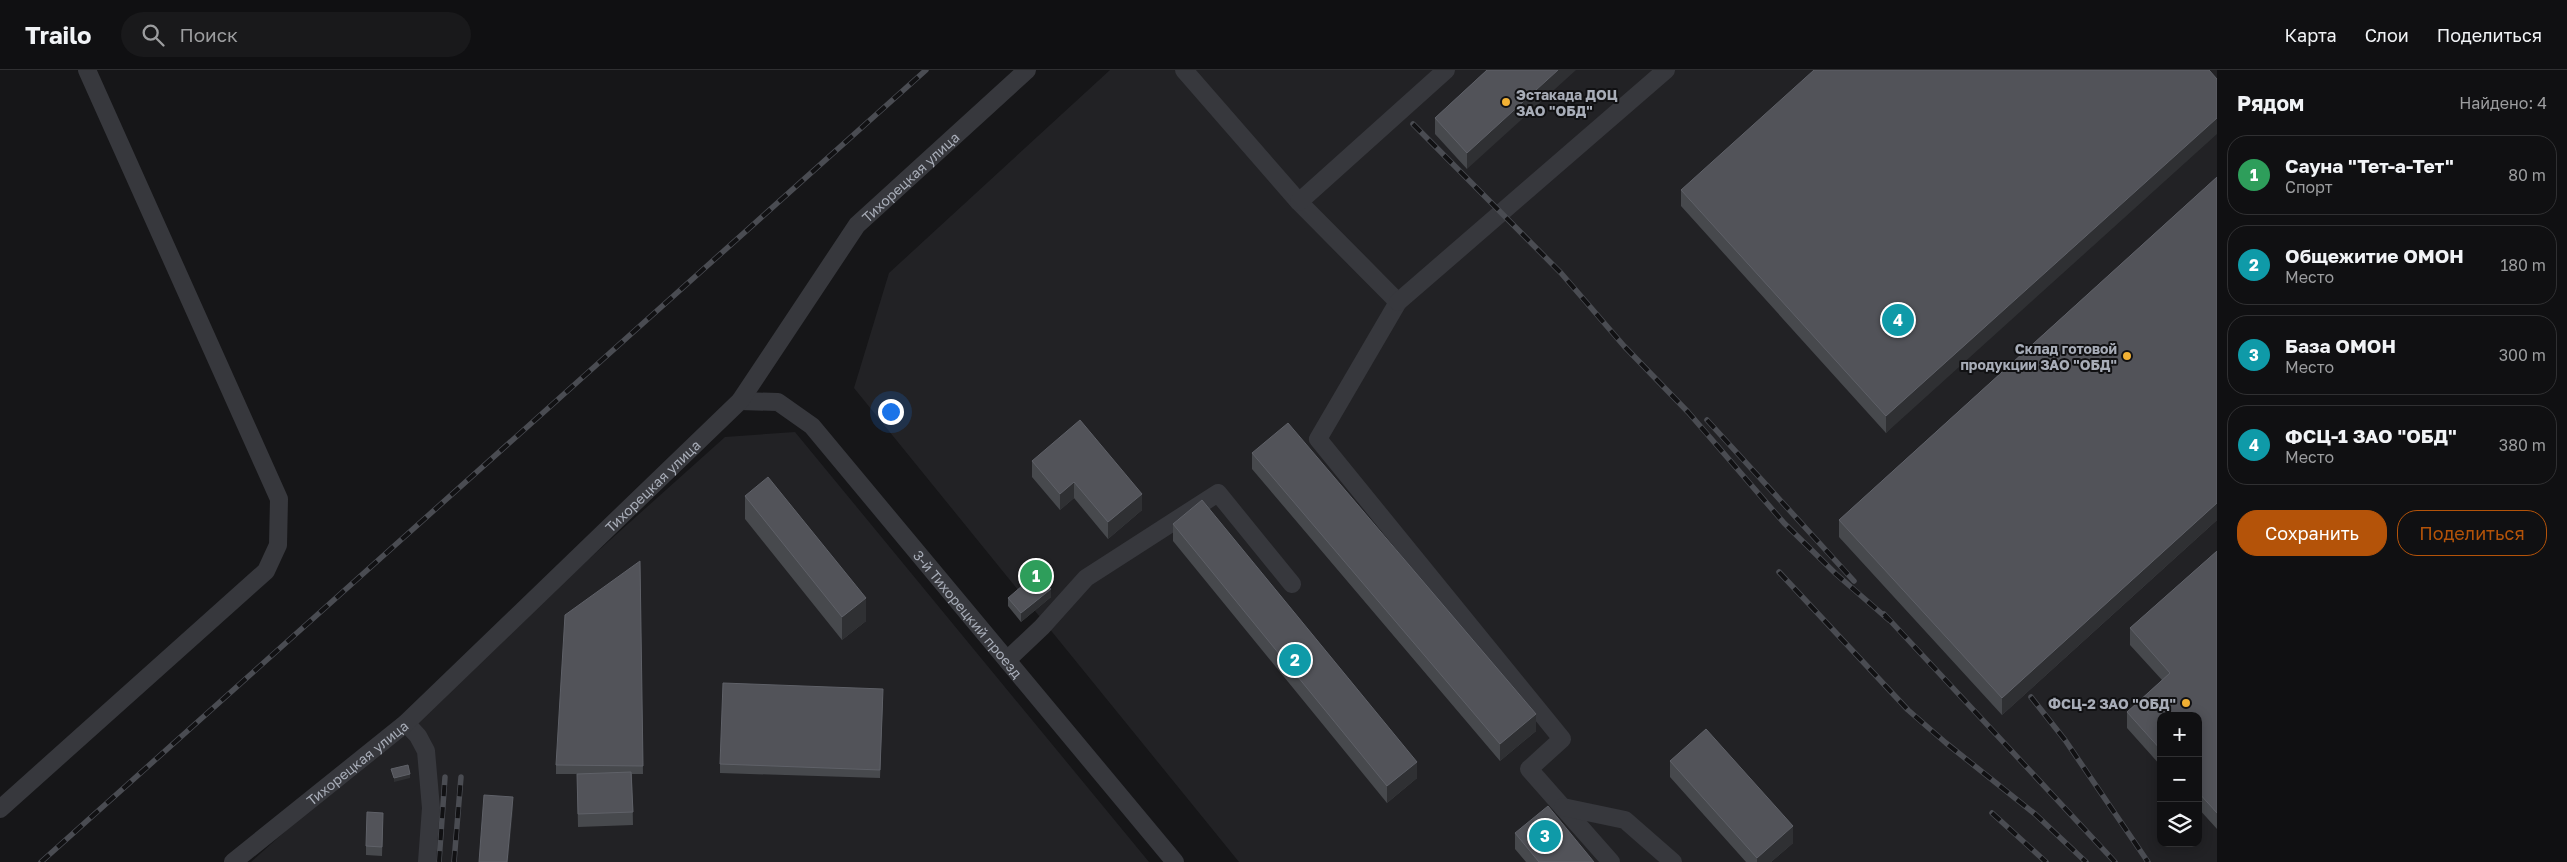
<!DOCTYPE html>
<html lang="ru">
<head>
<meta charset="utf-8">
<style>
	:root { --surface:#101012; --page:#19191b; --text:#f1f3f6; --muted:#9c9d9f; --line:#303032; --accent:#b45309 }
	body { margin:0; font-family:"Golos Text",sans-serif; background:var(--page); color:var(--text) }
	.controls { position:absolute; right:15px; bottom:15px; display:grid; overflow:hidden; border-radius:10px; box-shadow:0 2px 12px #0003 }
	.controls button { width:45px; height:45px; display:grid; place-items:center; padding:0; border:0; border-bottom:1px solid var(--line); background:var(--surface); color:var(--text); font:25px sans-serif }
	.you { position:absolute; left:890px; top:341px; width:18px; height:18px; margin:-12px; border:4px solid #fff; border-radius:50%; background:#1a73e8; box-shadow:0 0 0 8px #1a73e833 }
	.badge { display:grid; place-items:center; width:32px; height:32px; border-radius:50%; background:var(--accent); color:#fff; font-size:16px; font-weight:700 }
	.pin { position:absolute; translate:-50% -50%; border:2px solid #fff; box-shadow:0 1px 5px #0006 }
	.list { margin:0; padding:0; list-style:none }
	h2 { display:flex; justify-content:space-between; align-items:center; height:65px; margin:0; padding:0 20px; font-size:21px }
	h2 small { font-size:16px; font-weight:400; color:var(--muted) }
	.list li { display:grid; grid-template-columns:32px 1fr auto; gap:15px; align-items:center; box-sizing:border-box; height:80px; margin:0 10px 10px; padding:0 10px; border:1px solid var(--line); border-radius:20px }
	.list b { display:block; font-size:19px; white-space:nowrap }
	.list p { margin:0; font-size:16px; white-space:nowrap; color:var(--muted) }
	.list em { font-size:16px; font-style:normal; color:var(--muted) }
	.actions { display:flex; gap:10px; padding:15px 20px }
	.actions a { flex:1; padding:11px 0; border:1px solid var(--accent); border-radius:20px; text-align:center; font-size:18px; color:var(--accent) }
	.actions .main { background:var(--accent); color:#fff }
	.icon { flex:none; width:28px; height:28px; fill:none; stroke:currentColor; stroke-width:2; stroke-linecap:round; stroke-linejoin:round }
	.map { position:relative; flex:none; width:2217px; height:792px; overflow:hidden }
	header { display:flex; align-items:center; gap:30px; box-sizing:border-box; height:70px; padding:0 25px; background:var(--surface); border-bottom:1px solid var(--line) }
	header strong { font-size:24px }
	nav { display:flex; gap:28px; margin-inline-start:auto; font-size:18px }
	.search { width:350px; height:45px; background:var(--page); display:flex; align-items:center; gap:12px; box-sizing:border-box; padding:0 18px; border-radius:28px; color:var(--muted); font-size:19px }
	main { display:flex }
	aside { flex:1; background:var(--surface) }
	.map>svg:first-child { display:block }
	.built { fill:#222225; fill-rule:evenodd }
	.lines { fill:none; stroke-linecap:round; stroke-linejoin:round }
	.minor { stroke:#37383d; stroke-width:18 }
	.rail-casing { stroke:#4a4c52; stroke-width:5.5 }
	.rail { stroke:#111113; stroke-width:4; stroke-dasharray:11; stroke-linecap:butt }
	.wall { fill:#47494d }
	.shaded-wall { fill:#2f3033 }
	.building { fill:#525359; stroke:#5f6168 }
	.poi-dot { fill:#f2b134; stroke:#111113; stroke-width:2 }
	.labels { text-anchor:middle; dominant-baseline:central; stroke-width:4; stroke-linejoin:round; paint-order:stroke }
	.poi-label { font-size:14px; font-weight:bold; fill:#a8adb8; stroke:#111113; text-anchor:end }
	.street-label { font-size:14px; fill:#a8adb8; stroke:#111113 }
</style>
</head>
<body>
<header>
<strong>Trailo</strong>
<div class="search"><svg class="icon" aria-label="search" viewBox="0 0 24 24"><circle cx="10" cy="10" r="6"/><path d="M15 15l6 6"/></svg>Поиск</div>
<nav><a>Карта</a><a>Слои</a><a>Поделиться</a></nav>
</header>
<main>
<div class="map">
<svg width="2217" height="792" viewBox="0 0 2217 792">
	<rect width="100%" height="100%" fill="#161618"/>
	<!-- built -->
	<path class="built" d="M1110,0H2217V792H1239L854,318L889,203ZM2161,646H2198V773H2161Z
		M795,362L1149,792H251L725,367Z"/>
	<g class="lines">
		<!-- minor -->
		<g class="minor">
			<path d="M1184,0L1299,132L1398,232L1318,369L1562,669L1529,699L1611,792"/>
			<path d="M1299,132L1446,0"/>
			<path d="M1398,232L1666,0"/>
			<path id="s1" d="M740,331L778,332L812,356L1175,792"/>
			<path d="M1007,590L1042,557L1086,508L1218,423L1292,514"/>
			<path d="M406,653L418,666L426,681L431,738L427,792"/>
			<path d="M1563,737L1625,750L1673,792"/>
			<path d="M0,739L266,501L278,475L279,429L87,0"/>
			<path id="s2" d="M233,792L406,653L740,331L857,155L1027,0"/>
		</g>
		<defs>
			<path id="rail" d="M1413,54L1561,203L1624,276L1688,342L1784,453L1836,504L1889,550
				M1707,350L1854,511
				M1779,502L1908,640L1946,673L2035,744L2086,792
				M1884,544L2115,792
				M2031,627L2065,670L2148,792
				M1992,743L2046,792
				M41,792L926,0
				M439,792L445,707
				M454,792L461,707"/>
		</defs>
		<!-- rail casing -->
		<use href="#rail" class="rail-casing"/>
		<!-- rail -->
		<use href="#rail" class="rail"/>
	</g>
	<!-- wall -->
	<path class="wall" d="M1487,0L1467,99L1435,64V48Z
		M2217,9L1886,363L1681,136V120Z
		M2217,107V450L2002,645L1839,467V450Z
		M1252,383L1536,661L1500,691L1252,399Z
		M1032,391L1142,440L1108,469L1074,428L1060,440L1032,407Z
		M745,426L866,551L842,570L745,449Z
		M1173,454L1417,708L1387,733L1173,471Z
		M2217,481V759L2198,738V646H2161V696L2127,658V642L2162,610L2130,575V558Z
		M640,491L643,704H632L633,755L578,757L577,704H556V695Z
		M1051,527L1021,552L1008,536V528Z
		M883,627L880,708L720,703V694Z
		M1670,691L1793,773L1771,792H1746L1670,707Z
		M383,751L382,786L366,785V776Z
		M1515,763L1594,792H1526L1515,779Z"/>
	<!-- shaded-wall -->
	<path class="shaded-wall" d="M1558,0H1576L1467,99V83Z
		M2217,48V64L1886,363V346Z
		M1074,412V428L1060,440V424Z
		M1142,424V440L1108,469V452Z
		M2217,433V450L2002,645V628Z
		M1051,519V527L1021,552V543Z
		M866,528V551L842,570V547Z
		M1536,644V661L1500,691V674Z
		M1417,692V708L1387,733V716Z
		M410,704V708L394,712V708Z
		M513,727V740L508,792H507Z
		M1793,756V773L1771,792H1757V788Z"/>
	<!-- building -->
	<path class="building" d="M1487,0H1558L1467,83L1435,48Z
		M1814,0H2209L2217,9V48L1886,346L1681,120Z
		M2217,107V433L2002,628L1839,450Z
		M1080,350L1142,424L1108,452L1074,412L1060,424L1032,391Z
		M1288,353L1536,644L1500,674L1252,383Z
		M768,407L866,528L842,547L745,426Z
		M1202,430L1417,692L1387,716L1173,454Z
		M2217,481V743L2198,722V646H2161V680L2127,642L2170,603L2130,558Z
		M640,491L643,696L556,695L565,545Z
		M1037,503L1051,519L1021,543L1008,528Z
		M723,613L883,619L880,700L720,694Z
		M1706,659L1793,756L1757,788L1670,691Z
		M408,695L410,704L394,708L391,699Z
		M631,702L633,742L578,744L577,704Z
		M484,725L513,727L507,792H479Z
		M1548,736L1594,792H1539L1515,763Z
		M367,742L383,743L382,777L366,776Z"/>
	<!-- markers -->
	<g class="poi-dot">
		<circle cx="1506" cy="32" r="5"/>
		<circle cx="2127" cy="286" r="5"/>
		<circle cx="2186" cy="633" r="5"/>
	</g>
	<g class="labels">
		<!-- poi labels -->
		<g class="poi-label">
			<text x="1516" y="24" text-anchor="start">Эстакада ДОЦ<tspan x="1516" dy="16">ЗАО "ОБД"</tspan></text>
			<text x="2117" y="278">Склад готовой<tspan x="2117" dy="16">продукции ЗАО "ОБД"</tspan></text>
			<text x="2176" y="633">ФСЦ-2 ЗАО "ОБД"</text>
		</g>
		<!-- street labels -->
		<g class="street-label">
			<text stroke="none"><textPath href="#s2" startOffset="969">Тихорецкая улица</textPath></text>
			<text stroke="none"><textPath href="#s2" startOffset="564">Тихорецкая улица</textPath></text>
			<text stroke="none"><textPath href="#s1" startOffset="324">3-й Тихорецкий проезд</textPath></text>
			<text stroke="none"><textPath href="#s2" startOffset="159">Тихорецкая улица</textPath></text>
		</g>
	</g>
</svg>
<div class="controls">
<button>+</button>
<button>−</button>
<button><svg class="icon" aria-label="layers" viewBox="0 0 24 24"><path d="M12 4l9 5-9 5-9-5zM3 14l9 5 9-5"/></svg></button>
</div>
<div class="you"></div>
<div class="pin badge" style="left:1036px;top:506px;background:#2e9e5b">1</div>
<div class="pin badge" style="left:1295px;top:590px;background:#0f9aa8">2</div>
<div class="pin badge" style="left:1545px;top:766px;background:#0f9aa8">3</div>
<div class="pin badge" style="left:1898px;top:250px;background:#0f9aa8">4</div>
</div>
<aside>
<h2>Рядом<small>Найдено: 4</small></h2>
<ul class="list">
<li><span class="badge" style="background:#2e9e5b">1</span><div><b>Сауна &quot;Тет-а-Тет&quot;</b><p>Спорт</p></div><em>80 m</em></li>
<li><span class="badge" style="background:#0f9aa8">2</span><div><b>Общежитие ОМОН</b><p>Место</p></div><em>180 m</em></li>
<li><span class="badge" style="background:#0f9aa8">3</span><div><b>База ОМОН</b><p>Место</p></div><em>300 m</em></li>
<li><span class="badge" style="background:#0f9aa8">4</span><div><b>ФСЦ-1 ЗАО &quot;ОБД&quot;</b><p>Место</p></div><em>380 m</em></li>
</ul>
<div class="actions"><a class="main">Сохранить</a><a>Поделиться</a></div>
</aside>
</main>
</body>
</html>
